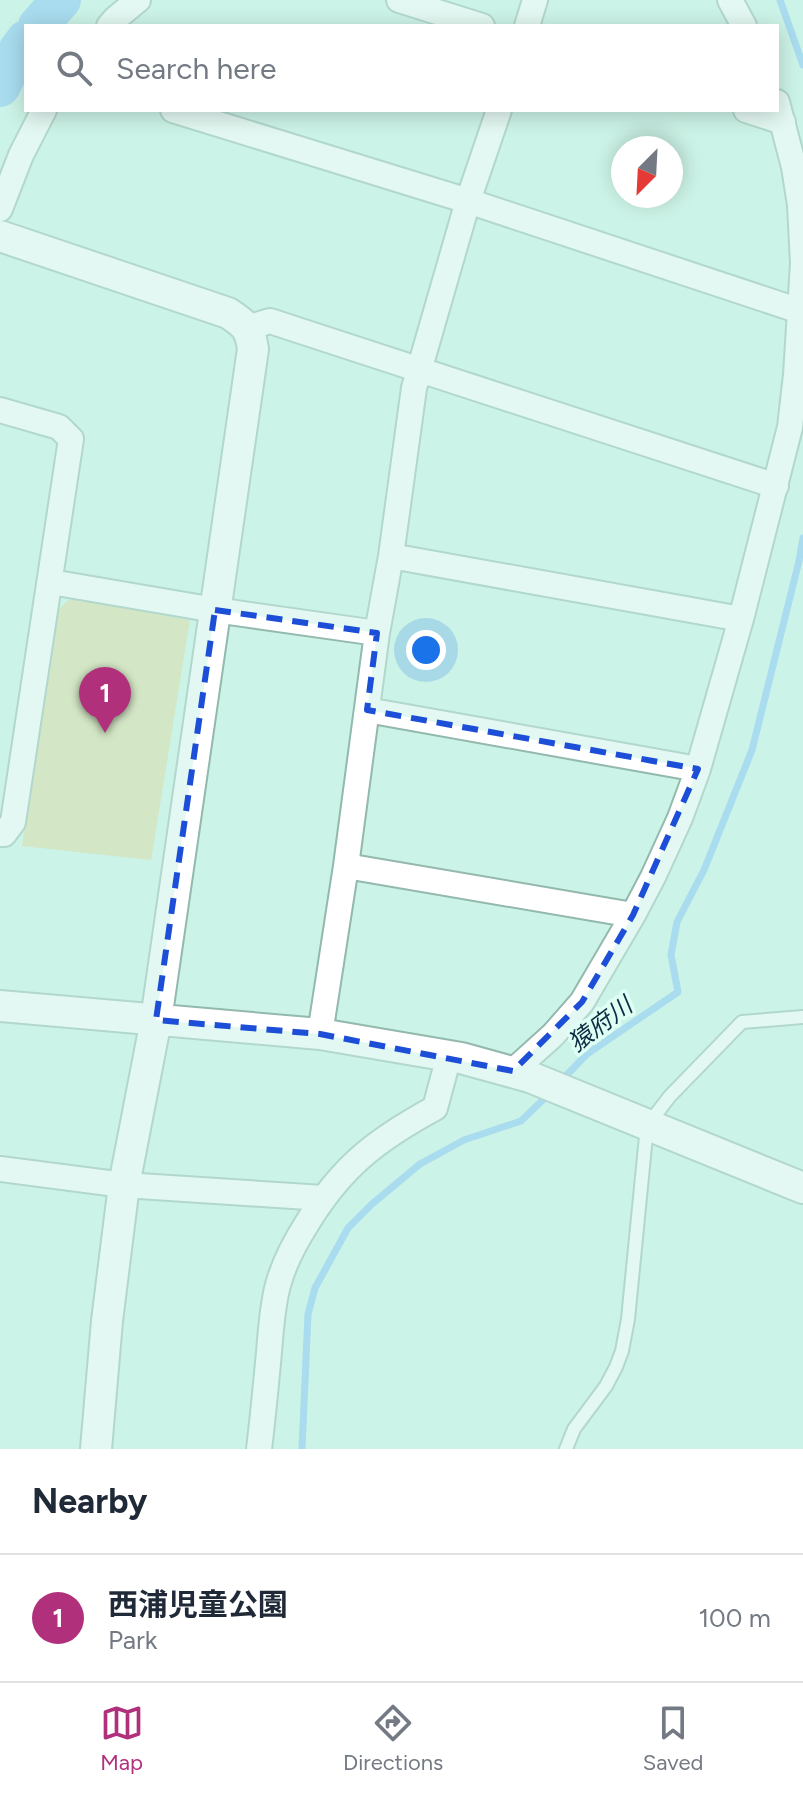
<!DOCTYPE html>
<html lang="en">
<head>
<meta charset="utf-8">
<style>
	:root { --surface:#fff; --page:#f6f6f7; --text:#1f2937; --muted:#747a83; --line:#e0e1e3; --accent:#b1307c }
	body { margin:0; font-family:Figtree,"Noto Sans JP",sans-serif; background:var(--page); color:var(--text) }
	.compass { position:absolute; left:611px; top:136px; width:72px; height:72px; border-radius:50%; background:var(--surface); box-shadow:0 4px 20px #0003; rotate:204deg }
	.you { position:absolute; left:426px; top:650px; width:28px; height:28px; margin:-20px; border:6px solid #fff; border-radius:50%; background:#1a73e8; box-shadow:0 0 0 12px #1a73e833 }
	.badge { display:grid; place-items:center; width:52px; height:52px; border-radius:50%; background:var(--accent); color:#fff; font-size:26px; font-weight:700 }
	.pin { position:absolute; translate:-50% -66px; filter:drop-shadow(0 2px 4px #0008) }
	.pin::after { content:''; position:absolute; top:42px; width:28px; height:24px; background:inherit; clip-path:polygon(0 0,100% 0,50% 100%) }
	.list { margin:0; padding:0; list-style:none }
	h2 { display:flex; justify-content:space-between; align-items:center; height:104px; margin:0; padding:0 32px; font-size:34px }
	h2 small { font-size:26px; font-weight:400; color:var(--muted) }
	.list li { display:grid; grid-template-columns:52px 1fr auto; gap:24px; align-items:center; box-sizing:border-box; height:128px; padding:0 32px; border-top:2px solid var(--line) }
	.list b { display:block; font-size:30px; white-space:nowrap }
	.list p { margin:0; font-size:26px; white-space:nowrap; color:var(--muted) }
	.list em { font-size:26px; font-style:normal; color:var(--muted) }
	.icon { flex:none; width:44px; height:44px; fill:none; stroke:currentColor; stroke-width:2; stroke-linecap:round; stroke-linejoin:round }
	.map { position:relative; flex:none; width:803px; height:1449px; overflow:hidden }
	.search { position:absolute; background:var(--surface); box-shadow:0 4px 20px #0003; left:24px; right:24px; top:24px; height:88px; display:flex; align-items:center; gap:20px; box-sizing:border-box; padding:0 28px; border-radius:0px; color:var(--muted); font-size:30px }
	.sheet { height:232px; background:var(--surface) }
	nav { display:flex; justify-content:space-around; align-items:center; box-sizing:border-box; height:112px; border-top:2px solid var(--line); background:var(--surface); font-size:22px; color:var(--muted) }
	nav a { display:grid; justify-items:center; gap:4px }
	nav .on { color:var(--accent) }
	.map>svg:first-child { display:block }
	.green { fill:#dbd79b }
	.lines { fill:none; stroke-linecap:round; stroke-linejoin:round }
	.stream { stroke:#7cc0f7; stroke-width:7 }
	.river { stroke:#7cc0f7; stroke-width:40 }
	.service-casing { stroke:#93b8ad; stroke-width:16 }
	.minor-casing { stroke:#93b8ad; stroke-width:28 }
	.tertiary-casing { stroke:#93b8ad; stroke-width:34 }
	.service { stroke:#fff; stroke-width:12 }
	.minor { stroke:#fff; stroke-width:24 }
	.tertiary { stroke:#fff; stroke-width:30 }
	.marked { fill:none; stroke:#1d4ed8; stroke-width:6; stroke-dasharray:16 10; stroke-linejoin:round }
	.labels { text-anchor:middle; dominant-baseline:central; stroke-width:7; stroke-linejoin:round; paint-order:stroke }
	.water-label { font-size:24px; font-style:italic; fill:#0e2c42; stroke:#dffef4 }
</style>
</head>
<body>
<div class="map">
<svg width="803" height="1449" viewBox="0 0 803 1449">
	<rect width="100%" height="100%" fill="#ccf3e7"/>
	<!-- green -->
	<path class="green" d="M71,598L190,620L151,860L22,846L57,611Z"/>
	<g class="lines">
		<!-- stream -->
		<path class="stream" d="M780,0L803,65
			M561,1081L587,1054L678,992L671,955L677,922L704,870L752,750L799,561L803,538
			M302,1449L308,1314L315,1288L348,1228L372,1204L420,1164L464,1140L521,1121L550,1093"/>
		<!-- river -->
		<path class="river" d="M38,26L61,0
			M0,87L19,49L26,40"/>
		<defs>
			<path id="service" d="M566,1449L574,1429L606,1386L616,1367L622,1351L628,1319L647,1126L670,1096L742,1022L803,1017"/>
			<path id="minor" d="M399,0L482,26
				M730,0L744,26
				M109,26L115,19L138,0
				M527,26L535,0
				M173,110L468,201L800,311
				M746,110L783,122
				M0,209L21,155L44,110
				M247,328L270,321L776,486
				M0,410L59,427L71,439L13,822L4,834H0
				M391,556L741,619
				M51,582L215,610L377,633
				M367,710L698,769
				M346,866L633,915
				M320,1034L346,866L377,633L391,556L414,388L468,201L499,110
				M513,1071L553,1035L582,1002L633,915L653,877L680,818L698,769L741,619L790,427L796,375L803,263L800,205L794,167L777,102
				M0,1169L124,1185L323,1198
				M259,1449C263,1417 266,1384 269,1352C271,1330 272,1307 278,1285C284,1263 294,1244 306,1225C341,1167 376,1140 435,1108L449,1056"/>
			<path id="tertiary" d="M0,236L228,313C245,324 250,328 253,349L156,1020L124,1185L107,1321L96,1449
				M0,1006L320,1034L461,1058L530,1077L803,1188"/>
		</defs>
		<!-- service casing -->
		<use href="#service" class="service-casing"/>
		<!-- minor casing -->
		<use href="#minor" class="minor-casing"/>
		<!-- tertiary casing -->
		<use href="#tertiary" class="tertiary-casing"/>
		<!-- service -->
		<use href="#service" class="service"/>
		<!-- minor -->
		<use href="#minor" class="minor"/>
		<!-- tertiary -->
		<use href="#tertiary" class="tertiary"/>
	</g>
	<!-- marked area -->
	<path d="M0 0H803V1449H0ZM215,610L377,633L367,710L698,769L633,915L582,1002L513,1071L320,1034L156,1020Z" fill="#ccf3e7" fill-opacity=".55" fill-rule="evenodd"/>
	<path class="marked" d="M215,610L377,633L367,710L698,769L633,915L582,1002L513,1071L320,1034L156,1020Z"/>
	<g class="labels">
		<!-- water labels -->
		<g class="water-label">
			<text transform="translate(600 1024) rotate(-37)">猿府川</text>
		</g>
	</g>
</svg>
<svg class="compass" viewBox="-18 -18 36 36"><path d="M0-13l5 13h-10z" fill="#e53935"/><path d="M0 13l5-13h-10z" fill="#747a83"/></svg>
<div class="you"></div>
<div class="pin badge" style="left:105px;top:733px">1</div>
<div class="search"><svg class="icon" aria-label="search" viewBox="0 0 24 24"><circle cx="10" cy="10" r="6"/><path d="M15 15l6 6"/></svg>Search here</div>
</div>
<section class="sheet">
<h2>Nearby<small></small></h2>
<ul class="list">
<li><span class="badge">1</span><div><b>西浦児童公園</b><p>Park</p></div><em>100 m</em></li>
</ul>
</section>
<nav>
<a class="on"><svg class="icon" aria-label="map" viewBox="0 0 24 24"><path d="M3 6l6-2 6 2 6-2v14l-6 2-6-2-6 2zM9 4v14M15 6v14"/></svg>Map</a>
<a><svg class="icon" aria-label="directions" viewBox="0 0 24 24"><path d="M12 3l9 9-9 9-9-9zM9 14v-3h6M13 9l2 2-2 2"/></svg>Directions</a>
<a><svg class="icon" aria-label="saved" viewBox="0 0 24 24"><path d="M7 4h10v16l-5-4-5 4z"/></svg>Saved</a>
</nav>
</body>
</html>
